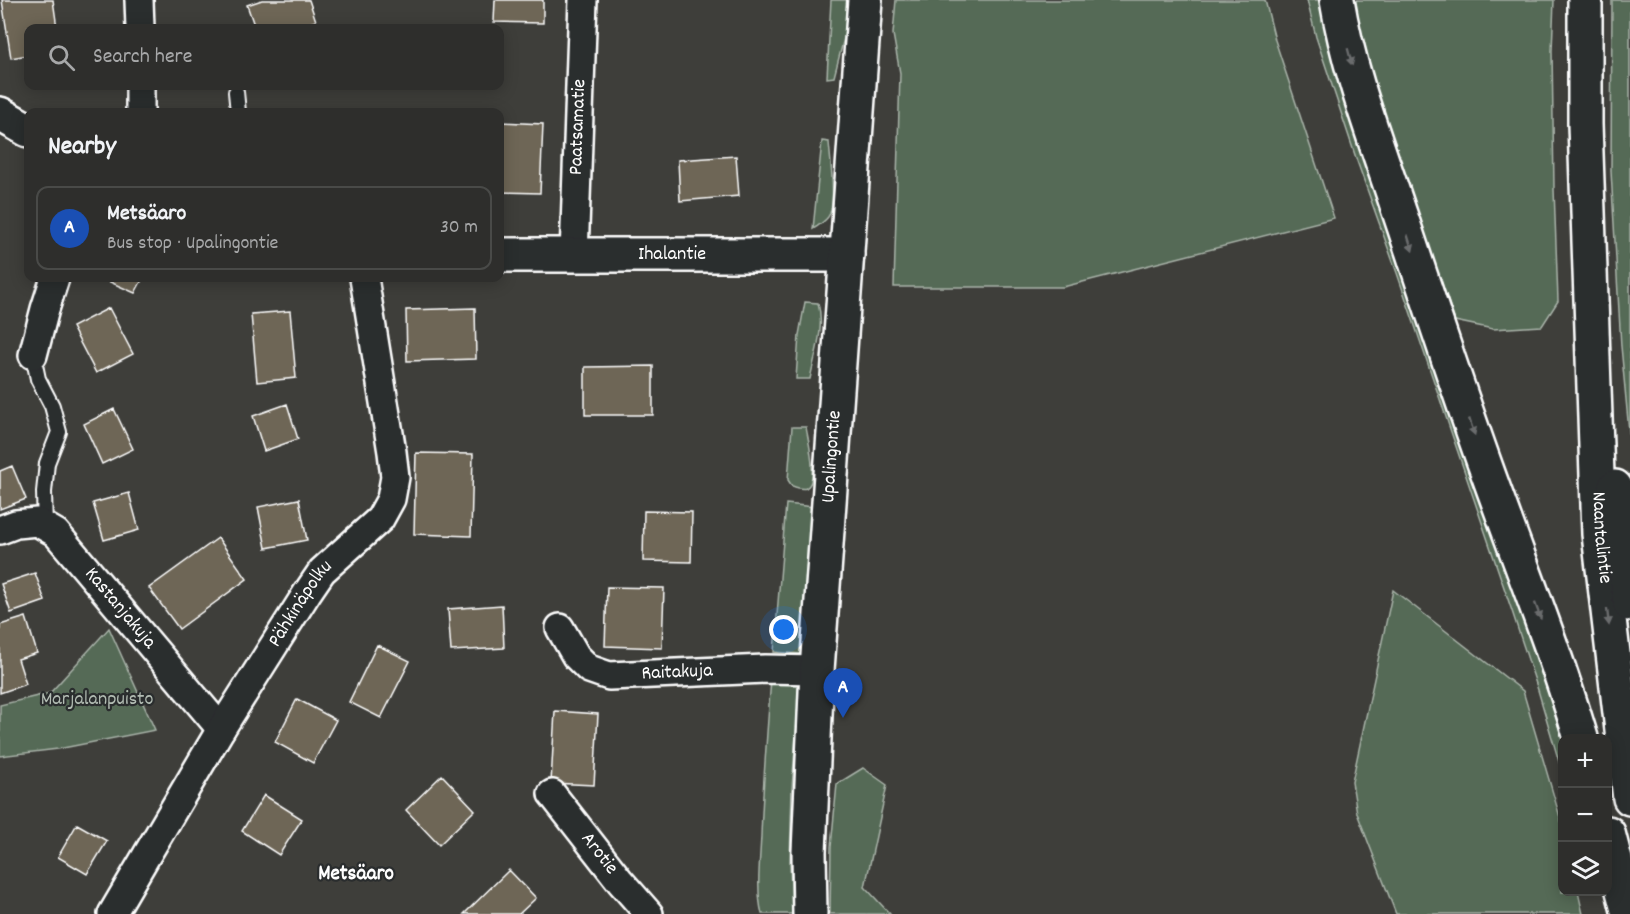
<!DOCTYPE html>
<html lang="en">
<head>
<meta charset="utf-8">
<style>
	:root { --surface:#2e2e2c; --page:#3a3a38; --text:#f1f3f6; --muted:#a7a8a9; --line:#494a48; --accent:#8bbbb9 }
	body { margin:0; font-family:Dekko,sans-serif; background:var(--page); color:var(--text) }
	.controls { position:absolute; right:18px; bottom:18px; display:grid; overflow:hidden; border-radius:12px; box-shadow:0 3px 15px #0003 }
	.controls button { width:54px; height:54px; display:grid; place-items:center; padding:0; border:0; border-bottom:2px solid var(--line); background:var(--surface); color:var(--text); font:30px sans-serif }
	.you { position:absolute; left:784px; top:630px; width:21px; height:21px; margin:-15px; border:4px solid #fff; border-radius:50%; background:#1a73e8; box-shadow:0 0 0 9px #1a73e833 }
	.badge { display:grid; place-items:center; width:39px; height:39px; border-radius:50%; background:var(--accent); color:#fff; font-size:20px; font-weight:700 }
	.pin { position:absolute; translate:-50% -50px; filter:drop-shadow(0 2px 3px #0008) }
	.pin::after { content:''; position:absolute; top:32px; width:21px; height:18px; background:inherit; clip-path:polygon(0 0,100% 0,50% 100%) }
	.list { margin:0; padding:0; list-style:none }
	h2 { display:flex; justify-content:space-between; align-items:center; height:78px; margin:0; padding:0 24px; font-size:26px }
	h2 small { font-size:20px; font-weight:400; color:var(--muted) }
	.list li { display:grid; grid-template-columns:39px 1fr auto; gap:18px; align-items:center; box-sizing:border-box; height:84px; margin:0 12px 12px; padding:0 12px; border:2px solid var(--line); border-radius:12px }
	.list b { display:block; font-size:22px; white-space:nowrap }
	.list p { margin:0; font-size:20px; white-space:nowrap; color:var(--muted) }
	.list em { font-size:20px; font-style:normal; color:var(--muted) }
	.icon { flex:none; width:33px; height:33px; fill:none; stroke:currentColor; stroke-width:2; stroke-linecap:round; stroke-linejoin:round }
	.map { position:relative; flex:none; width:1630px; height:914px; overflow:hidden }
	.search { position:absolute; background:var(--surface); box-shadow:0 3px 15px #0003; left:24px; top:24px; width:480px; height:66px; display:flex; align-items:center; gap:15px; box-sizing:border-box; padding:0 21px; border-radius:12px; color:var(--muted); font-size:22px }
	.panel { position:absolute; background:var(--surface); box-shadow:0 3px 15px #0003; left:24px; top:108px; width:480px; height:174px; border-radius:12px }
	.map>svg:first-child { display:block }
	.green { fill:#546a56; stroke:#aab4aa; stroke-width:1.5 }
	.building { fill:#6e6656; stroke:#fff; stroke-width:1.5 }
	.lines { fill:none; stroke-linecap:round; stroke-linejoin:round }
	.lane-casing { stroke:#fff; stroke-width:18 }
	.street-casing { stroke:#fff; stroke-width:32 }
	.secondary-casing { stroke:#fff; stroke-width:38 }
	.lane { stroke:#2a2d2e; stroke-width:14 }
	.street { stroke:#2a2d2e; stroke-width:27 }
	.secondary { stroke:#2a2d2e; stroke-width:33 }
	.oneway { fill:#6a6c6d }
	.labels { text-anchor:middle; dominant-baseline:central; stroke-width:4.5; stroke-linejoin:round; paint-order:stroke }
	.street-label { font-size:20px; fill:#fff; stroke:#2a2d2e }
	.park-label { font-size:20px; fill:#b2bcb3; stroke:#2a2d2e }
	.neighbourhood-label { font-size:21px; font-weight:bold; fill:#fff; stroke:#2a2d2e }
</style>
</head>
<body>
<div class="map">
<svg width="1630" height="914" viewBox="0 0 1630 914">
	<rect width="100%" height="100%" fill="#3e3e3a"/>
	<filter id="ink" filterUnits="userSpaceOnUse"><feTurbulence type="fractalNoise" baseFrequency=".0167" numOctaves="2"/><feDisplacementMap in="SourceGraphic" scale="12" xChannelSelector="R" yChannelSelector="G"/><feConvolveMatrix kernelMatrix="1 2 1 2 8 2 1 2 1" color-interpolation-filters="sRGB"/></filter>
	<g filter="url(#ink)">
		<!-- green -->
		<path class="green" d="M831,0H847L845,34L834,77L827,78Z
			M896,0H1265L1275,40L1334,218L1063,287H894L900,73L893,34Z
			M1307,0H1324L1546,682L1562,739V772L1538,690L1512,611L1397,273L1357,161L1316,37Z
			M1352,0H1554L1552,51L1554,189L1558,301L1542,326L1493,329L1455,321L1376,98Z
			M1612,0H1630V442L1621,346L1611,171Z
			M822,141L829,142C830,158 837,205 828,217C824,222 818,226 813,229Z
			M805,302L818,303C825,328 815,354 810,379H796L799,335Z
			M792,427H806C808,440 819,482 806,488C802,490 796,487 792,486L788,480Z
			M786,504L814,507L801,654L774,652Z
			M1393,590L1523,691L1562,824V892H1578L1583,914H1396L1357,813L1352,782Z
			M109,628L155,730L58,749L0,756V705L50,693Z
			M771,679L800,682L792,788L790,863L792,914H762C756,891 760,860 761,836C763,783 767,731 771,679Z
			M863,768L887,785L865,887L890,914H830L831,847L837,784Z"/>
		<!-- building -->
		<path class="building" d="M2,0H53L57,28H28V55L11,58Z
			M262,0H309L316,21L295,28H255L247,5Z
			M495,0H543V23L494,22Z
			M500,122L543,124L540,193L500,192Z
			M736,156L739,196L680,201L678,160Z
			M101,278H143L135,293Z
			M109,308L133,354L96,373L72,327Z
			M475,308L476,359L407,361L406,310Z
			M290,311L296,378L257,382L251,314Z
			M653,366V415H585V367Z
			M287,404L298,439L264,451L253,416Z
			M114,409L133,449L102,464L84,424Z
			M416,453L473,454L471,536L414,534Z
			M12,466L26,499L0,509V471Z
			M129,493L139,530L104,540L93,503Z
			M299,499L307,540L266,548L258,507Z
			M644,511L692,512L691,562L643,561Z
			M218,538L247,579L179,629L149,588Z
			M35,573L45,601L11,613L1,584Z
			M607,587L664,588L662,648L605,646Z
			M502,605L504,648L451,651L448,609Z
			M26,617L37,653L18,659L26,684L0,693V625Z
			M377,645L410,661L381,718L349,702Z
			M297,699L336,720L313,763L275,742Z
			M555,711L598,714L594,785L551,783Z
			M442,775L475,810L439,845L406,810Z
			M264,795L302,819L279,855L242,831Z
			M77,824L107,841L87,874L58,857Z
			M509,870L536,898L519,914H464Z"/>
		<g class="lines">
			<defs>
				<path id="lane" d="M236,92L238,112
					M33,355L38,379L52,406L59,432L47,463L44,492L45,527"/>
				<g id="street">
					<path d="M139,0L140,28"/>
					<path d="M140,86V112"/>
					<path id="s1" d="M574,256L583,0"/>
					<path d="M33,355L45,309L55,278"/>
					<path id="s2" d="M0,530L16,524L37,522L56,533L221,729"/>
					<path id="s3" d="M560,628L576,656L589,669L609,676L765,669L817,670"/>
					<path id="s4" d="M552,794L620,881L649,914"/>
					<path id="s5" d="M112,914L221,729L307,593L322,571L380,519L391,499L395,477L392,452L364,278"/>
				</g>
				<g id="secondary">
					<path d="M1337,0C1349,73 1377,144 1400,214C1428,298 1456,384 1486,468C1518,558 1554,647 1581,738"/>
					<path id="s6" d="M1585,0V124L1599,534L1630,798"/>
					<path d="M0,114L28,130"/>
					<path id="s7" d="M500,255H847"/>
					<path d="M1615,487L1621,529L1630,604"/>
					<path d="M1608,833L1629,914"/>
					<path id="s8" d="M810,914L809,852L817,670L865,0"/>
				</g>
			</defs>
			<!-- lane casing -->
			<use href="#lane" class="lane-casing"/>
			<!-- street casing -->
			<use href="#street" class="street-casing"/>
			<!-- secondary casing -->
			<use href="#secondary" class="secondary-casing"/>
			<!-- lane -->
			<use href="#lane" class="lane"/>
			<!-- street -->
			<use href="#street" class="street"/>
			<!-- secondary -->
			<use href="#secondary" class="secondary"/>
		</g>
		<!-- one-way arrows -->
		<defs><path id="oneway-solid" d="M-6-.8H1V-3.2L6.5 0L1 3.2V.8H-6Z" transform="scale(1.5)"/></defs>
		<g class="oneway">
			<use href="#oneway-solid" transform="translate(1350 57) rotate(75)"/>
			<use href="#oneway-solid" transform="translate(1410 243) rotate(72)"/>
			<use href="#oneway-solid" transform="translate(1472 427) rotate(71)"/>
			<use href="#oneway-solid" transform="translate(1538 611) rotate(70)"/>
			<use href="#oneway-solid" transform="translate(1608 617) rotate(83)"/>
		</g>
	</g>
	<g class="labels">
		<!-- street labels -->
		<g class="street-label">
			<text stroke="none"><textPath href="#s1" startOffset="129">Paatsamatie</textPath></text>
			<text stroke="none"><textPath href="#s7" startOffset="172">Ihalantie</textPath></text>
			<text stroke="none"><textPath href="#s8" startOffset="458">Upalingontie</textPath></text>
			<text stroke="none"><textPath href="#s6" startOffset="538">Naantalintie</textPath></text>
			<text stroke="none"><textPath href="#s5" startOffset="363">Pähkinäpolku</textPath></text>
			<text stroke="none"><textPath href="#s2" startOffset="159">Kastanjakuja</textPath></text>
			<text stroke="none"><textPath href="#s3" startOffset="140">Raitakuja</textPath></text>
			<text stroke="none"><textPath href="#s4" startOffset="76">Arotie</textPath></text>
		</g>
		<!-- park labels -->
		<g class="park-label">
			<text x="97" y="700">Marjalanpuisto</text>
		</g>
		<!-- neighbourhood labels -->
		<g class="neighbourhood-label">
			<text x="356" y="875">Metsäaro</text>
		</g>
	</g>
</svg>
<div class="controls">
<button>+</button>
<button>−</button>
<button><svg class="icon" aria-label="layers" viewBox="0 0 24 24"><path d="M12 4l9 5-9 5-9-5zM3 14l9 5 9-5"/></svg></button>
</div>
<div class="you"></div>
<div class="pin badge" style="left:843px;top:718px;background:#1a4fb4">A</div>
<div class="search"><svg class="icon" aria-label="search" viewBox="0 0 24 24"><circle cx="10" cy="10" r="6"/><path d="M15 15l6 6"/></svg>Search here</div>
<section class="panel">
<h2>Nearby<small></small></h2>
<ul class="list">
<li><span class="badge" style="background:#1a4fb4">A</span><div><b>Metsäaro</b><p>Bus stop · Upalingontie</p></div><em>30 m</em></li>
</ul>
</section>
</div>
</body>
</html>
